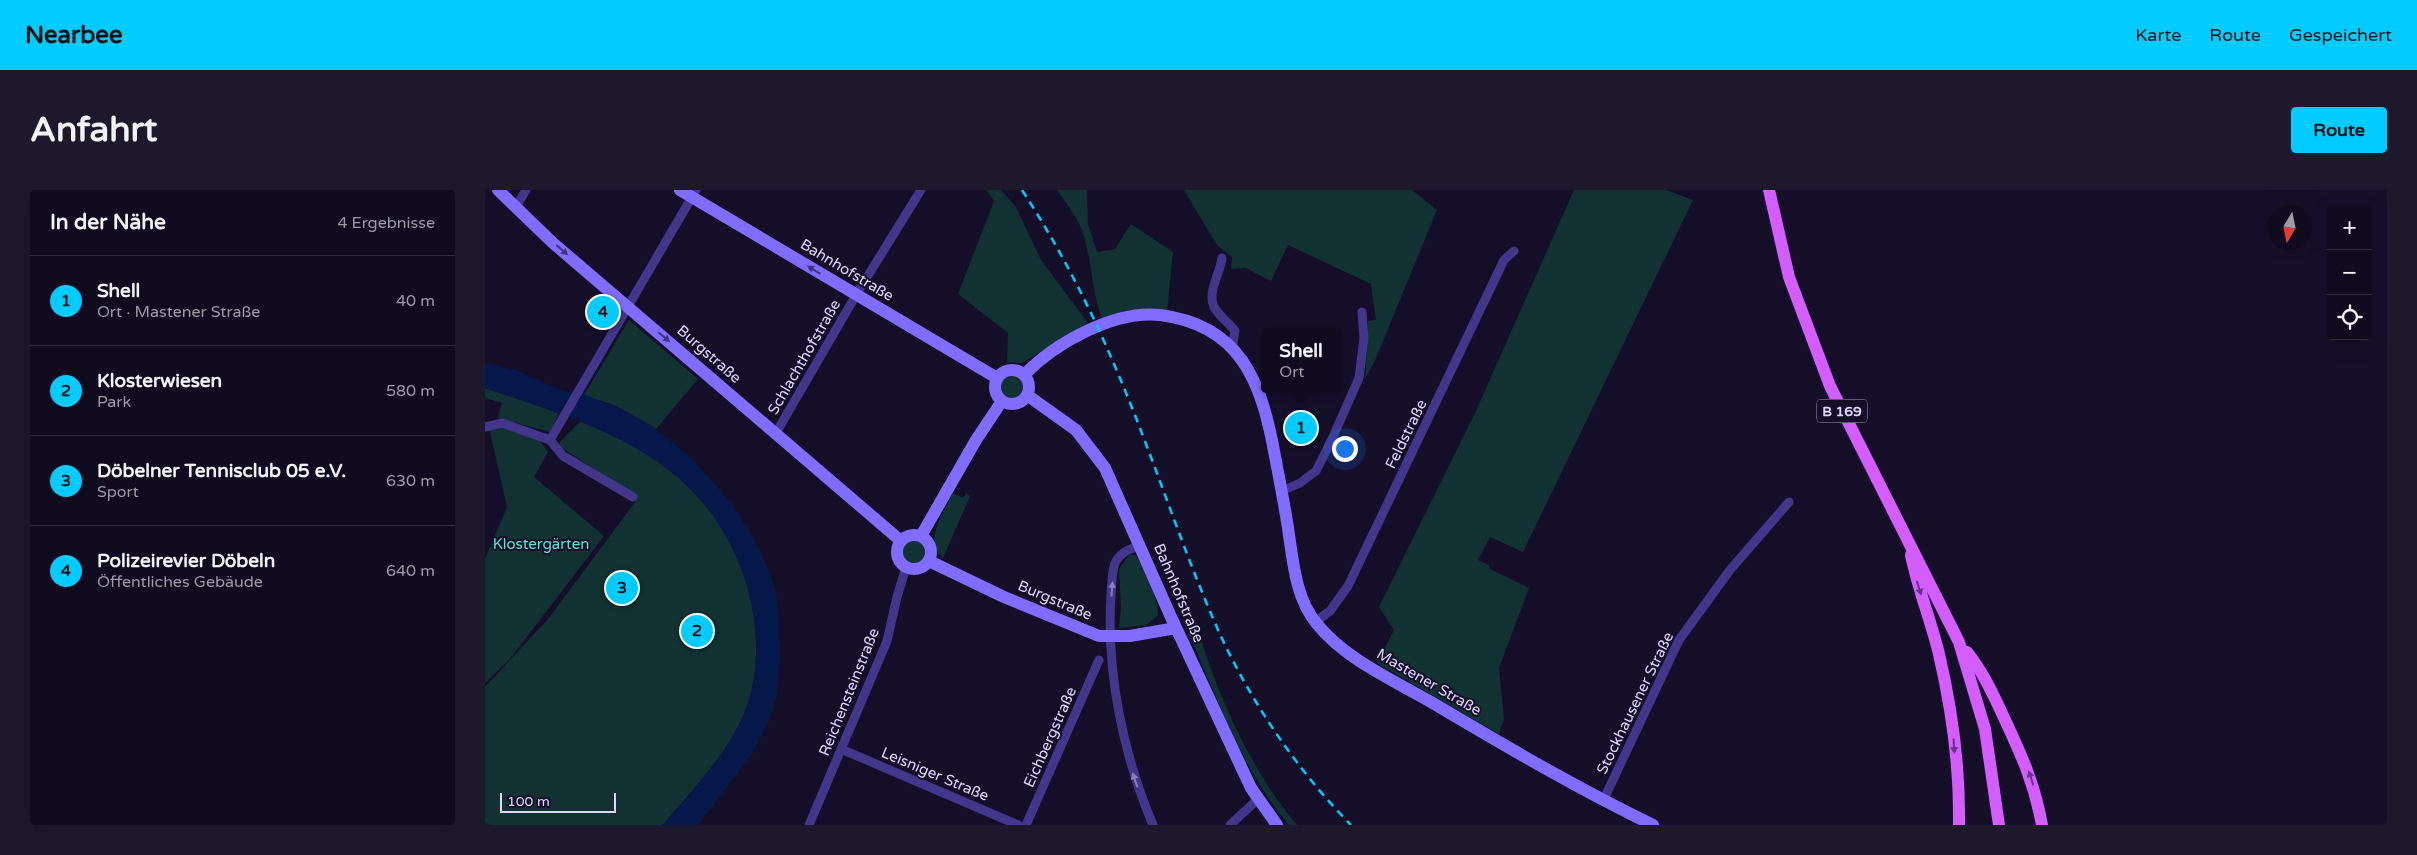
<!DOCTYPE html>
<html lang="de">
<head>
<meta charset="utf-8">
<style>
	:root { --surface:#100a1f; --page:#1e182c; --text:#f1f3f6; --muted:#9c9aa4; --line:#302b3d; --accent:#02ccff }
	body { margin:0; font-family:"Varela Round",sans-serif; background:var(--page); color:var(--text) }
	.controls { position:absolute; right:15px; top:15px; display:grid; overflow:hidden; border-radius:5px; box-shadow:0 5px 20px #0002 }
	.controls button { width:45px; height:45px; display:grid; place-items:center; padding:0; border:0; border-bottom:1px solid var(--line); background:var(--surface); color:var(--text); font:25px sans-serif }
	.compass { position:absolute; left:1782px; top:15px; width:45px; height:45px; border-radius:50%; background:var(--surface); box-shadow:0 5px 20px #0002; rotate:190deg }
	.scale { position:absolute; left:15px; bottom:12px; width:116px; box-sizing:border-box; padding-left:5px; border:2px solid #dfd6ff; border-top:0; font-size:14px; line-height:18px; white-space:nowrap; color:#dfd6ff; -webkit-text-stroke:4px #150e29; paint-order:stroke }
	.you { position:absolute; left:859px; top:258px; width:18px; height:18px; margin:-12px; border:4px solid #fff; border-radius:50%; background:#1a73e8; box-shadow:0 0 0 8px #1a73e833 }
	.badge { display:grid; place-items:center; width:32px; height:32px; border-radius:50%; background:var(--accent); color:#111; font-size:16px; font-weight:700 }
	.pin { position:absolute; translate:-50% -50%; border:2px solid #fff; box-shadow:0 1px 5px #0006 }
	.popup { position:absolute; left:776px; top:138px; width:80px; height:65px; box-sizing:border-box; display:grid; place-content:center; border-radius:5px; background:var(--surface); filter:drop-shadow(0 1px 4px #0005); font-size:16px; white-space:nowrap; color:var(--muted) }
	.popup b { font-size:19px; color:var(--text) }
	.popup::after { content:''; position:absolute; left:50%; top:100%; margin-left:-10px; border:10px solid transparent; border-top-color:var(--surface) }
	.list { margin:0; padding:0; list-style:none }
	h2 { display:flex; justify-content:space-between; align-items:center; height:65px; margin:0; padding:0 20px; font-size:21px }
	h2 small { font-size:16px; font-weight:400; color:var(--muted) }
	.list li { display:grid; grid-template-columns:32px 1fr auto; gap:15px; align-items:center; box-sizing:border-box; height:90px; padding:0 20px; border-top:1px solid var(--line) }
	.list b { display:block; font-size:19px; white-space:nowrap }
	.list p { margin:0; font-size:16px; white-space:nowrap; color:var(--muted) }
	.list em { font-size:16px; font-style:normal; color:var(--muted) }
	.icon { flex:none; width:28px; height:28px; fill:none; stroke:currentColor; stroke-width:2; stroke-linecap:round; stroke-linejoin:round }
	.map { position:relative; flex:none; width:1902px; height:635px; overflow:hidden; border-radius:5px }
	header { display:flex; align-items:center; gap:30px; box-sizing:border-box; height:70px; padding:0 25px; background:var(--accent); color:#111 }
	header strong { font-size:24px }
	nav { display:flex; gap:28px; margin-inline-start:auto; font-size:18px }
	.intro { display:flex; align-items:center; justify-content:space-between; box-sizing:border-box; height:120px; padding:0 30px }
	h1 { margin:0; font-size:35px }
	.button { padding:12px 22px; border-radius:5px; background:var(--accent); color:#111; font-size:18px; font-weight:700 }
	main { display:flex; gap:30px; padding:0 30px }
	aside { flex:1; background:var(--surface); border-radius:5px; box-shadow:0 5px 20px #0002 }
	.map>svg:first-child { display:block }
	.green { fill:#113133 }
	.water { fill:#061849 }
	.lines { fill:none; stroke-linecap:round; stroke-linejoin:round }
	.minor { stroke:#42368b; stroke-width:9 }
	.secondary { stroke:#806dff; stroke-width:12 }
	.primary { stroke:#d35dff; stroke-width:12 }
	.rail { stroke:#02ccff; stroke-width:2.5; stroke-dasharray:8 6; stroke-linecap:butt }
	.oneway { fill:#40347f }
	.oneway2 { fill:#6a3289 }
	.oneway3 { fill:#897ebf }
	.labels { text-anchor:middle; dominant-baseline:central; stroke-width:4; stroke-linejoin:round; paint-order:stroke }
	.shield { fill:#150e29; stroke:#a29abf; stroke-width:1 }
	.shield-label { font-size:14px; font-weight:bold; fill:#dfd6ff }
	.street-label { font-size:15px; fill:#dfd6ff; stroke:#150e29 }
	.park-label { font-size:15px; fill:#58e8d3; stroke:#150e29 }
</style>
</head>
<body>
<header>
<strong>Nearbee</strong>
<nav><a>Karte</a><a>Route</a><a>Gespeichert</a></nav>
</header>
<div class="intro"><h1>Anfahrt</h1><a class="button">Route</a></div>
<main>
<aside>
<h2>In der Nähe<small>4 Ergebnisse</small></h2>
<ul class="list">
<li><span class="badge">1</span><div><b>Shell</b><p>Ort · Mastener Straße</p></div><em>40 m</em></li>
<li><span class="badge">2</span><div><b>Klosterwiesen</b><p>Park</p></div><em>580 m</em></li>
<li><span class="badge">3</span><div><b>Döbelner Tennisclub 05 e.V.</b><p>Sport</p></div><em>630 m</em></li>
<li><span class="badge">4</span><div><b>Polizeirevier Döbeln</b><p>Öffentliches Gebäude</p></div><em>640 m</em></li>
</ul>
</aside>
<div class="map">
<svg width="1902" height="635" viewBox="0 0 1902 635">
	<rect width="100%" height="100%" fill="#150e29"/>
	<!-- green -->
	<path class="green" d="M501,0H516L531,17L556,70L603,133L537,173L522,172L523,143L473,104L509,11Z
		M572,0H602L603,34L612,62L630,59L646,34L688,62L682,122L617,129C607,102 607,74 599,46C594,29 582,14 572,0Z
		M699,0H927L952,20L889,173L880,189L883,150V131L891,130L886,94L803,55L786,91L761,78L746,79L747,67L732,55Z
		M1089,0H1181L1208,10L1038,362L1005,347L993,370L1004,375L1005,379L1044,398L1014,478L1019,529L1014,544L892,473L909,440L894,417L990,223Z
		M144,130L213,189L171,239L133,217L99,205Z
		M516 197a11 11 0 1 1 22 0a11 11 0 1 1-22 0Z
		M0,198L74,223L65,242L13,228L17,213L0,208Z
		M96,231C140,249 186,274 218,311C264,363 286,456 260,521C243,564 207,600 178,635H0V497L63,429L151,311L142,300L77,258L74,253Z
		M17,236L53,248L63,262L49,287L119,346L25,469L0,493V369L22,317L4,238Z
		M468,303L478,308L481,303L485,306L458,368C437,352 460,320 468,303Z
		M418 362a11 11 0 1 1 22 0a11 11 0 1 1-22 0Z
		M644,365H650C660,377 674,410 673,426L661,435L634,438L636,417L634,379Z
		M701,428L711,431C728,497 767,583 812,635H804C756,580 728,497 698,430Z"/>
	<!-- water -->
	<path class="water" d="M0,173L33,181L78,201L99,205L133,217L167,236L204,266L228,292L247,314L270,351L286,385L291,404L294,432L295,471L291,509L282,536L267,564L213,635H178C207,600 243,564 260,522C275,485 274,440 264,403C226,268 118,238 0,198Z"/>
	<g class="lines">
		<!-- minor -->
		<path class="minor" d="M31,17L41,0
			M737,68C735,84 722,102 729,117C734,126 744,133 750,141L747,158
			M0,237L17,233L65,250L78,266L148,307
			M291,243L371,105L436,0
			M65,250L211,0
			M797,301L815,293L831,281L847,249L874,188L879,148L877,122
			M655,355C646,359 636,362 631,371C626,381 627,395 626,405C621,482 638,564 668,635
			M830,432L845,421L863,396L1019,70L1029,61
			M356,559L533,635
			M1118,611L1194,450L1245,380L1304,312
			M324,635L402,451L412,407L421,377
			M541,635L614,470
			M745,635L773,609"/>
		<!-- secondary -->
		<path class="secondary" d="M13,0L68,53L416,351
			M195,0L512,188
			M510 197a17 17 0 1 1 34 0a17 17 0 1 1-34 0Z
			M539,185C570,153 629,120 675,125C755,135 776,191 789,261C794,287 799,312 803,338C808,370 810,408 832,434C860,469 908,490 946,512C1019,555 1091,598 1168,635
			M542,205L591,240L620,278L686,427L766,598L792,635
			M412 362a17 17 0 1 1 34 0a17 17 0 1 1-34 0Z
			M436,346L491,250L517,211
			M444,371L519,407L614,446H645L691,438"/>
		<!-- primary -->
		<path class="primary" d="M1284,0L1304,87L1345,196L1474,452L1500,539L1514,635
			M1426,365C1433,399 1446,431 1454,464C1467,520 1475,578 1474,635
			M1482,462C1496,479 1506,500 1515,519C1534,560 1549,590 1557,635"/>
		<!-- rail -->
		<path class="rail" d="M537,0C573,55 603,113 629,174C667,262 695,354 734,442C766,512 812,580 866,635"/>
	</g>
	<!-- one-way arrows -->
	<defs><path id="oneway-solid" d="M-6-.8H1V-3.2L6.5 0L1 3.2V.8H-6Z" transform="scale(1.25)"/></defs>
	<g class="oneway">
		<use href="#oneway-solid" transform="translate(77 60) rotate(41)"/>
		<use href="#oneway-solid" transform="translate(329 80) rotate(-149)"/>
		<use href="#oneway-solid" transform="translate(179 147) rotate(40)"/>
	</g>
	<g class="oneway2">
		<use href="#oneway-solid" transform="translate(1434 398) rotate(73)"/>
		<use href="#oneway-solid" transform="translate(1469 556) rotate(86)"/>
		<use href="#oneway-solid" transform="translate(1546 588) rotate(-108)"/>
	</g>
	<g class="oneway3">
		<use href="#oneway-solid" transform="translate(627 399) rotate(-86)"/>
		<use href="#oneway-solid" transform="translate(650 590) rotate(-109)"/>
	</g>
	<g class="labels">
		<!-- shield labels -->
		<rect class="shield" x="1332" y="209.5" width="50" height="23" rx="4"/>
		<g class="shield-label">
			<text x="1357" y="221">B 169</text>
		</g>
		<!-- street labels -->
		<g class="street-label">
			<text transform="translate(362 80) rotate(31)">Bahnhofstraße</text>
			<text transform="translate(224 164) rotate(41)">Burgstraße</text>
			<text transform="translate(319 167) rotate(-60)">Schlachthofstraße</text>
			<text transform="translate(921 244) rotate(-64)">Feldstraße</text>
			<text transform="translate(694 403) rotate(67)">Bahnhofstraße</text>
			<text transform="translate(570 410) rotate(23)">Burgstraße</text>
			<text transform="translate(944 492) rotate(30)">Mastener Straße</text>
			<text transform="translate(364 502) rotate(-68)">Reichensteinstraße</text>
			<text transform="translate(1150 513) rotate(-64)">Stockhausener Straße</text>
			<text transform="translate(565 547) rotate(-66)">Eichbergstraße</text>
			<text transform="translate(450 584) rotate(23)">Leisniger Straße</text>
		</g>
		<!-- park labels -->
		<g class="park-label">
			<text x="56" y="354">Klostergärten</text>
		</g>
	</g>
</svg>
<div class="controls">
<button>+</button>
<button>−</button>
<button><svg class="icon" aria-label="locate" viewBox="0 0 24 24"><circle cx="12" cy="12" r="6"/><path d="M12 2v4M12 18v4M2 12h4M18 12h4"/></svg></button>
</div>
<svg class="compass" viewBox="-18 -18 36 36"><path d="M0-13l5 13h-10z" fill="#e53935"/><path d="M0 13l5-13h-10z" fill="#9c9aa4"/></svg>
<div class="scale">100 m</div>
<div class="you"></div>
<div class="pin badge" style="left:816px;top:238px">1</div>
<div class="popup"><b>Shell</b>Ort</div>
<div class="pin badge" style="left:212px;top:441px">2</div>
<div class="pin badge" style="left:137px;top:398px">3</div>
<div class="pin badge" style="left:118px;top:122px">4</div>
</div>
</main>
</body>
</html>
